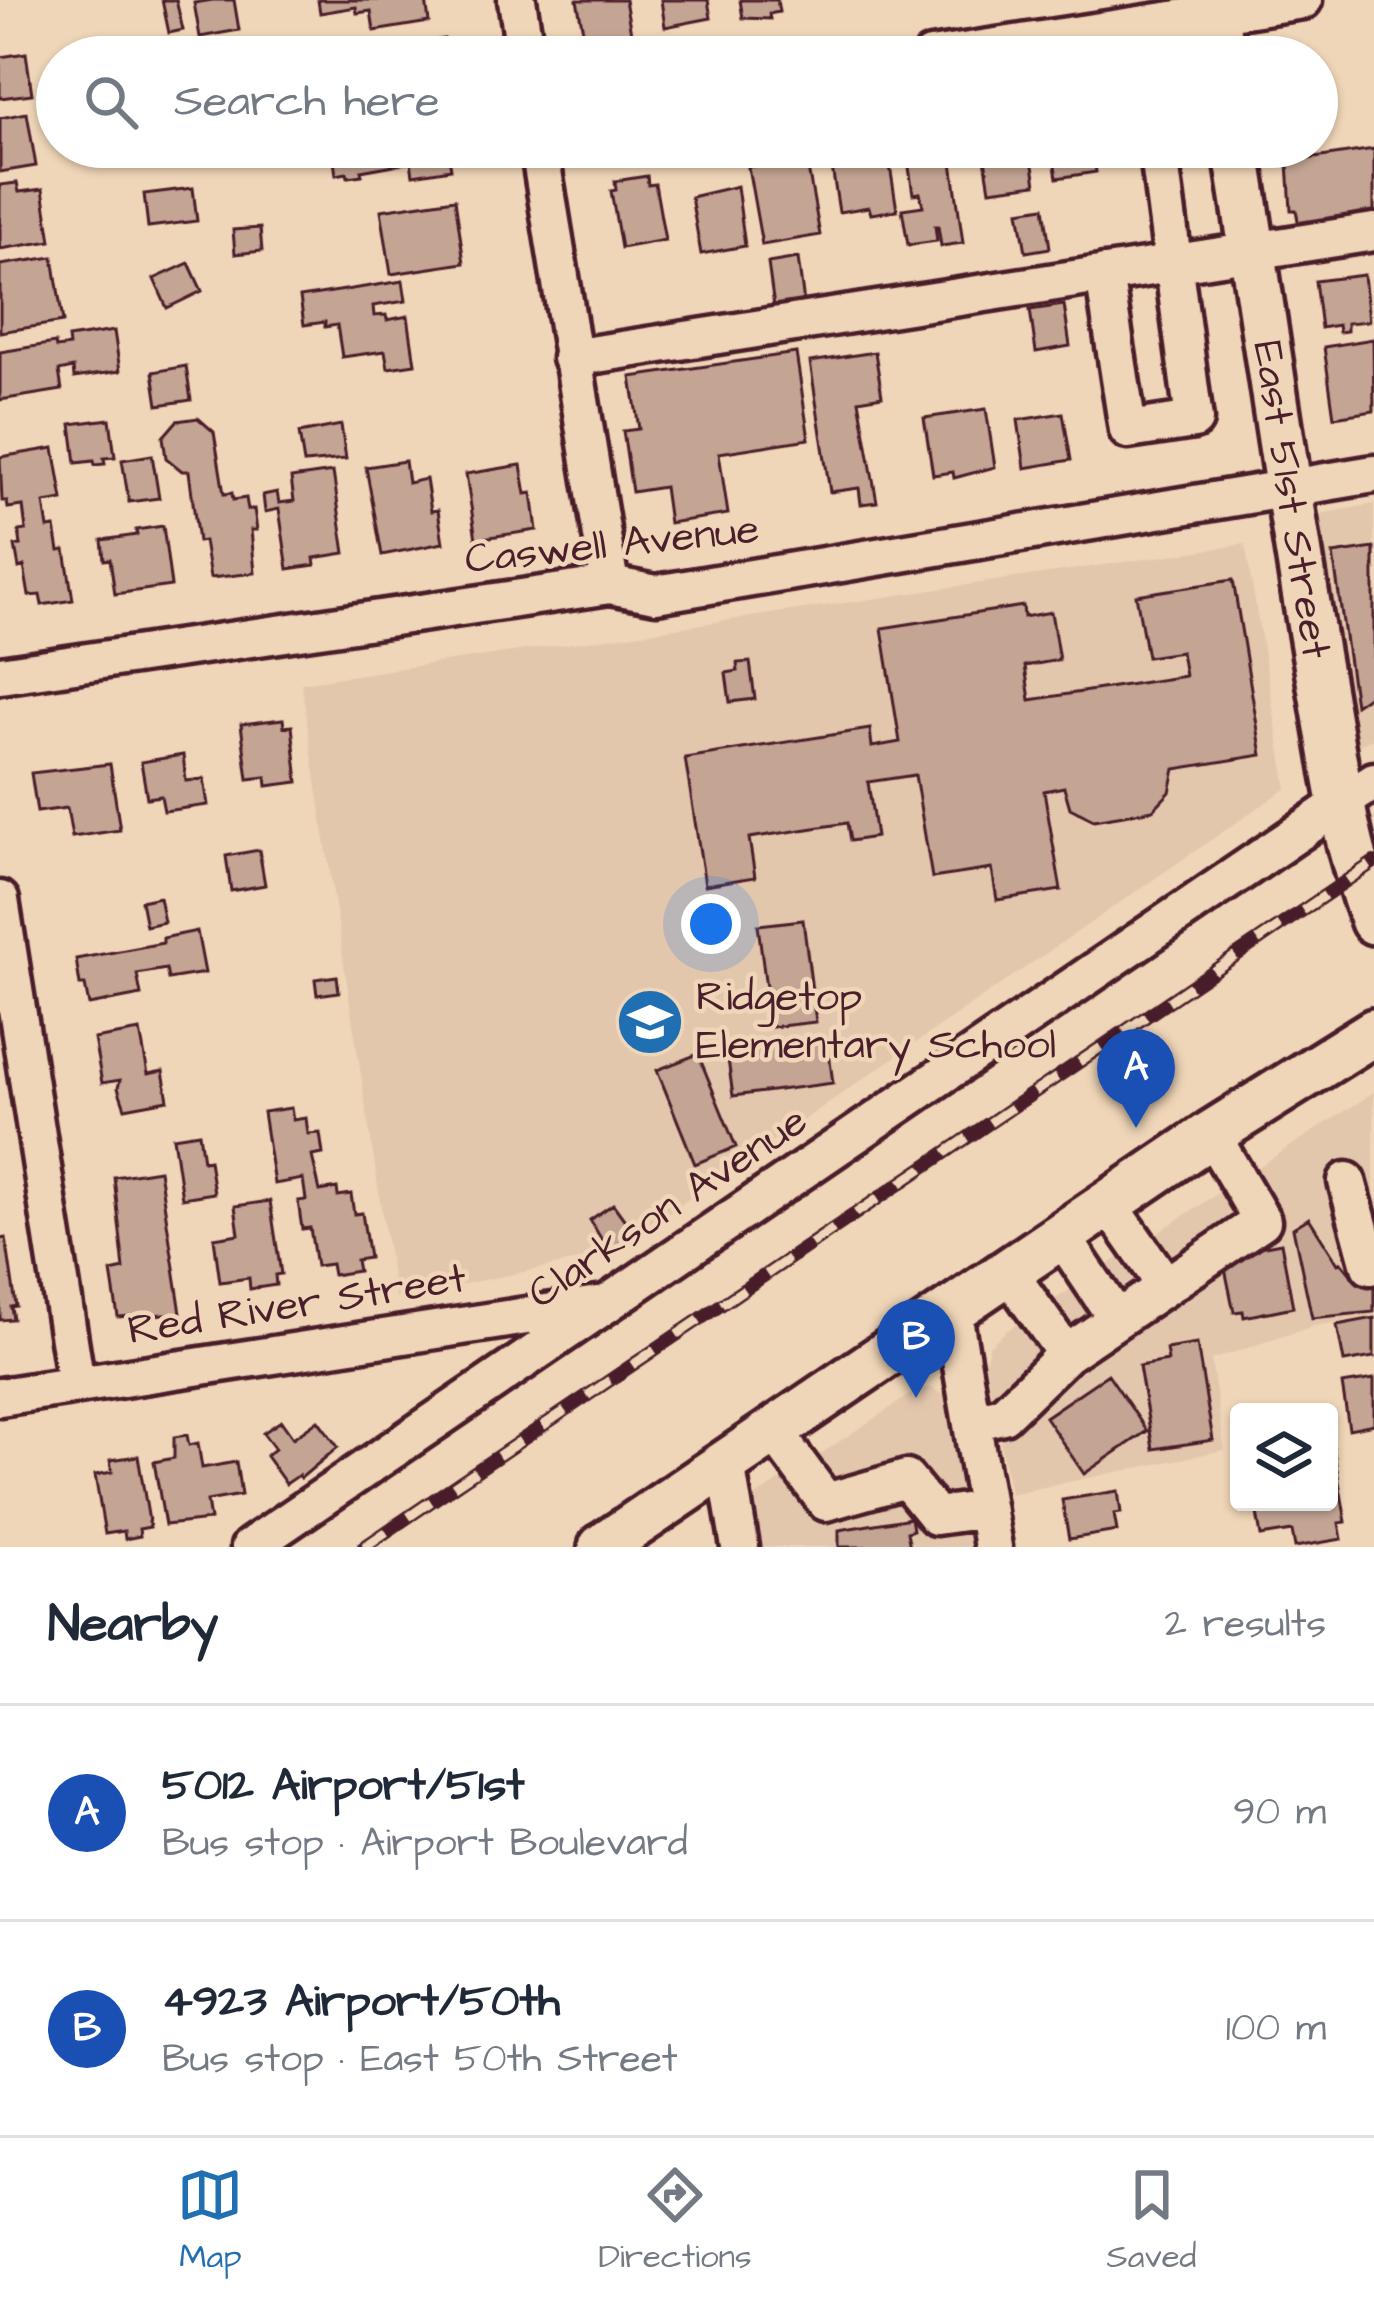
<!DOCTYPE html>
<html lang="en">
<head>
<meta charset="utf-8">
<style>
	:root { --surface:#fff; --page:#f6f6f7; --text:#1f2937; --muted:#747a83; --line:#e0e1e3; --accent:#1f6fb2 }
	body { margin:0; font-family:"Architects Daughter",sans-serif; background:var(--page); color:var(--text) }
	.controls { position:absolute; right:36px; bottom:36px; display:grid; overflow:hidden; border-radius:12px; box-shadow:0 3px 9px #0004 }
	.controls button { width:108px; height:108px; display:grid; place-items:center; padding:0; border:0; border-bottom:3px solid var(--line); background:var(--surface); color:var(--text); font:60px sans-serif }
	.you { position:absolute; left:711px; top:924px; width:42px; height:42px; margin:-30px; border:9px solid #fff; border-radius:50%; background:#1a73e8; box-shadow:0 0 0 18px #1a73e833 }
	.badge { display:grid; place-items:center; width:78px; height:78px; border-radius:50%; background:var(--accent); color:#fff; font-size:39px; font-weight:700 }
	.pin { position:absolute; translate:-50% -99px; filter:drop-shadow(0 3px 6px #0008) }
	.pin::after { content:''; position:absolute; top:63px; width:42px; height:36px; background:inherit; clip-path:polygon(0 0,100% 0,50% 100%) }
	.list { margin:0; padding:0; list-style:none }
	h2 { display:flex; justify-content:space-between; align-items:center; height:156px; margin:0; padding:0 48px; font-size:51px }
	h2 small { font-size:39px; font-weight:400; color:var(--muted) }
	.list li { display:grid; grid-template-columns:78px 1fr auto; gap:36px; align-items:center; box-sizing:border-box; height:216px; padding:0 48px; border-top:3px solid var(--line) }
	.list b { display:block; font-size:45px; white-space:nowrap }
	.list p { margin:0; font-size:39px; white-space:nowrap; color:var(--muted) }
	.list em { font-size:39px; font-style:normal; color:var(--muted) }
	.icon { flex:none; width:66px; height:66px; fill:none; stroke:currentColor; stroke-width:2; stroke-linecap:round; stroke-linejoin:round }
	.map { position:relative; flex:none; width:1374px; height:1547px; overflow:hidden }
	.search { position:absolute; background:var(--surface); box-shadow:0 3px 9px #0004; left:36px; right:36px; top:36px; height:132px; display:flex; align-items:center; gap:30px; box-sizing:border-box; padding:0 42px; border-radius:66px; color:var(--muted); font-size:45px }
	.sheet { height:588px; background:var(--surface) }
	nav { display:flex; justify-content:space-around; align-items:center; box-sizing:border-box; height:168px; border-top:3px solid var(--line); background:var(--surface); font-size:33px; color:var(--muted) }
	nav a { display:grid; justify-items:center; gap:6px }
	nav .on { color:var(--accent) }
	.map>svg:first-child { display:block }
	.built { fill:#e3c7ad }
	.building { fill:#c4a593; stroke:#4a1f2b; stroke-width:3 }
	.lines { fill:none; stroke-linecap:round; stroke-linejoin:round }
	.minor-casing { stroke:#4a1f2b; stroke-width:45 }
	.major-casing { stroke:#4a1f2b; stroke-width:54 }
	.minor { stroke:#f0d6b8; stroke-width:36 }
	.major { stroke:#f0d6b8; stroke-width:45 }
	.rail-casing { stroke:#4a1f2b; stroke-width:14 }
	.rail { stroke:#f0d6b8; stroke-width:9; stroke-dasharray:27; stroke-linecap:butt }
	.labels { text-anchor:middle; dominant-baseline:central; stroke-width:9; stroke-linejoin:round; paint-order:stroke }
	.street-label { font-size:42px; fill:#4a1f2b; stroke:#f0d6b8 }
	.poi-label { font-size:42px; fill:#4a1f2b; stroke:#f0d6b8; text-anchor:start }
</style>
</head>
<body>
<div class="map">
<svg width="1374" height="1547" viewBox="0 0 1374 1547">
	<rect width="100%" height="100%" fill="#f0d6b8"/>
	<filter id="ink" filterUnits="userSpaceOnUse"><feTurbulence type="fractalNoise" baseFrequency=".00833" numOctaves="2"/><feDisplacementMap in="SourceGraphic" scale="24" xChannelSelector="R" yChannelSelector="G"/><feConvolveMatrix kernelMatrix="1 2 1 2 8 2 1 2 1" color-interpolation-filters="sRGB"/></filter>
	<g filter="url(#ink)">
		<!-- built -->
		<path class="built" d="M1374,504V738L1357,746L1314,515Z
			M1245,544L1287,788L607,1255L395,1298L301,683Z
			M1374,1092V1316L1314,1326L1211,1360L1225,1450L1010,1494L985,1363L989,1346L1006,1331Z
			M930,1387L944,1395L952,1409L975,1547H745L739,1508L917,1390Z"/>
		<!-- building -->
		<path class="building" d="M162,0H176L183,30L169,33Z
			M213,0H234L239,30L200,37L194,3Z
			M318,0H426L429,22L374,31L371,11L357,13L356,7L320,13Z
			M577,0H625L631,33L615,36V41L611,42L585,41Z
			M661,0H708L711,18L665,27Z
			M740,0H777L779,12L769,14L770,19L743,18Z
			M444,39L447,57H348L347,54L375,49L377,57L392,54L391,48Z
			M26,53L32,94L0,98V57Z
			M27,113L36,166L0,172V118Z
			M332,147H456V149L448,151L451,169L413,175L411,162L361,171L362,175L348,177L347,173L336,175Z
			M887,147L897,210L871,214L869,207L839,212L829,148Z
			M906,147H950L963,243L941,246L938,226H935L937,241L908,245L902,209L923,206L920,193L913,194Z
			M970,147H1030L1036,184L990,190L985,159L972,161Z
			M1052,147H1093L1096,172L1057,178Z
			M1374,149V226L1301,237L1296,210H1291L1288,162Z
			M806,157L820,235L762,245L748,167Z
			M647,176L648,185L655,184L665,240L621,248L611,191L616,190L615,181Z
			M17,183L19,192L43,189L51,241L0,249V185Z
			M737,186L745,246L701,254L691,197Z
			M193,188L197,221L148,227L144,194Z
			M455,199L464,263L391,274L381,210Z
			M1044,207L1050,248L1026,252L1019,211Z
			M260,228L262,251L235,254L233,230Z
			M53,257L63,322L0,332V265Z
			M798,258L804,303L774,307L768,263Z
			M189,263L202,291L167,308L154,279Z
			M1364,275L1369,321L1347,323V331L1339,332L1338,325L1321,328L1315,281Z
			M403,281L406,301L373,306L374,316L386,315L387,320L408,316L415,364L388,368L385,351L342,357L337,325L325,327V322L304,325L300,297Z
			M1064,305L1070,346L1036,352L1030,310Z
			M114,331L120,371L74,378L73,368L59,371L62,390L0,400V352L55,343L56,348L69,346L68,338Z
			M1373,339L1374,411L1334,417L1324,347Z
			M875,352L882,396L859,400L877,502L861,504L859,488L830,492L810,362Z
			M796,353L809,439L719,453L728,514L669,523L664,487L632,492L623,431L639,429L631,377Z
			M186,366L191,400L158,405L153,372Z
			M986,409L995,467L954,478L953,472L933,475L924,418Z
			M1063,413L1071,460L1025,468L1018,420Z
			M198,418L214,432L224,494L232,493L233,500L246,498L248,510L254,509L257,530H251L255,573L210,578L204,541L198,542L189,471H182L166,458L163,437L177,421Z
			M110,419L115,457L104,458L105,464L95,465L94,461L76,463L71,424Z
			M341,425L346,459L304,463L299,433Z
			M54,448L63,500L44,503L48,528L55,527L59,551L65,550L73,600L42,605L40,595L29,596L24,566L19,568L15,546L21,545L19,531L26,530L23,506L8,508L7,501H2L0,457Z
			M152,455L159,498L129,502L122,460Z
			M405,461L408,483L426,479L431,511L438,510L443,543L382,555L366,467Z
			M521,465L526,494L532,493L537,530L476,539L466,474Z
			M333,472L345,553L314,558L315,565L288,569L279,509L265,512L263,495L277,492L279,503L294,501L291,478Z
			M163,526L171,586L115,594L110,559L104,560L102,540L137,535L136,530Z
			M1374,548V692L1355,705L1333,554Z
			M1233,580L1262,755L1175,769L1170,792L1153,810L1094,820L1070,808L1064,787L1044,791L1061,890L997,900L992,869L932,878L915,775L868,782L876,837L850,841L847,823L749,838L755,877L705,885L685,758L870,729L872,747L900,742L882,628L1023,606L1024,617L1051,612L1059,660L1025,666L1030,700L1185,676L1181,652L1147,657L1136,595Z
			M750,662L755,699L730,702L726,673L738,671L737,663Z
			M283,719L284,727L292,726L298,782L267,786L266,777L248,779L241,724Z
			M183,755L186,781L204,779L208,805L164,811L161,796L147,798L141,762Z
			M110,764L120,830L72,837L67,808L37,812L31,773Z
			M259,850L265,885L231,891L226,856Z
			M159,897L164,922L146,926L141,901Z
			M803,920L816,1022L771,1027L758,925Z
			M197,931L205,973L168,979L166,969L137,974L141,995L89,1005L85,985H80L76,959L163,943V938Z
			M337,976L339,992L317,995L315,979Z
			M140,1031L148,1074L163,1071L168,1100L125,1108L118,1088L120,1080L102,1083L94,1039Z
			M827,1039L833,1083L733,1096L727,1052Z
			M698,1054L736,1147L695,1164L657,1070Z
			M291,1108L293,1120L306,1118L308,1134L320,1133L323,1154L312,1156L320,1191L337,1188L338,1196L351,1194L354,1214L362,1213L369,1258L356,1260L358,1271L333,1275L331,1264L316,1266L310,1228L302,1229L298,1201L306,1200L303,1179L274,1184L263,1112Z
			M199,1133L203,1161L209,1160L214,1193L182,1198L173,1137Z
			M159,1170L181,1313L118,1317L111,1272L124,1269L114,1177Z
			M270,1201L281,1274L275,1275L276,1285L250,1289L249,1278L220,1282L214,1238L239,1234L235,1206Z
			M613,1204L626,1222L631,1218L638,1228L632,1232L634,1235L609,1252L590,1220Z
			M1309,1218L1338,1264L1341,1262L1358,1283H1374V1312L1312,1318L1293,1228Z
			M6,1238L16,1306L11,1307L13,1319L0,1320V1239Z
			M1281,1243L1293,1307L1244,1317L1243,1311L1234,1312L1222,1254Z
			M1374,1318V1357L1344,1362L1337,1325Z
			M1197,1344L1213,1440L1153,1449L1139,1366L1168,1361L1166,1349Z
			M1108,1374L1147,1431L1084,1474L1045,1417Z
			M1374,1379V1424L1349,1429L1342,1384Z
			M318,1420L338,1447L301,1478L299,1475L286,1484L266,1456L275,1449L263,1433L281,1421L293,1438Z
			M187,1435L189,1445L198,1443L202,1468L236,1462L241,1495L207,1501L210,1520L165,1525L154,1462L174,1458V1437Z
			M1332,1441L1346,1522L1339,1523L1342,1539L1295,1547L1292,1531L1261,1536L1255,1502H1329V1442Z
			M138,1456L150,1527L139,1529L140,1536L125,1539L124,1531L105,1534L95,1475L112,1472L110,1460Z
			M1118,1491L1121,1513L1114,1514L1117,1531L1069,1539L1062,1500Z
			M911,1518L913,1530L907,1532L910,1547H839V1530Z"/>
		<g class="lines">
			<defs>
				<path id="minor" d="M517,0L526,57
					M931,57L1303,0
					M539,147L610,585
					M1104,274L1128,430L1194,420L1158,147
					M571,358L1374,232
					M0,675L610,585L656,594L1374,474
					M0,900L76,1384
					M1347,1181L1370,1266L1374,1265
					M1108,1203L1166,1286
					M1061,1235L1117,1319
					M952,1307L993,1547
					M1066,1354L1262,1221L1211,1134
					M0,1397L598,1305
					M972,1422L1003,1415L1066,1354L1007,1270
					M773,1430L826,1502L906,1479L936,1516L986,1509
					M726,1463L740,1547
					M250,1547L1374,781"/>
				<g id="major">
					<path d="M1213,0L1221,57"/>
					<path id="s1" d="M1236,147C1264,319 1287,491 1317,663C1333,751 1342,837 1374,921"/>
					<path d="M602,1547L1211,1134L1374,1032"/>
				</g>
			</defs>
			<!-- minor casing -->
			<use href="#minor" class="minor-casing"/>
			<!-- major casing -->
			<use href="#major" class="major-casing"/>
			<!-- minor -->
			<use href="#minor" class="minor"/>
			<!-- major -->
			<use href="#major" class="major"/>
			<defs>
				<path id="rail" d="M364,1547L1374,862"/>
			</defs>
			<!-- rail casing -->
			<use href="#rail" class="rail-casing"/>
			<!-- rail -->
			<use href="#rail" class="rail"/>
		</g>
	</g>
	<!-- icons -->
	<defs>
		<symbol id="school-disc" viewBox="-11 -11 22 22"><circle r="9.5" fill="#1f6fb2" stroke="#f0d6b8"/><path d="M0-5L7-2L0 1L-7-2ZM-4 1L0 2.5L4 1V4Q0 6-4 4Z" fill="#fff"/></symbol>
	</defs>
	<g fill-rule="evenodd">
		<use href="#school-disc" x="612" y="984" width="76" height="76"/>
	</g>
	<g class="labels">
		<!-- street labels -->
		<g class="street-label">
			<text stroke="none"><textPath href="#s1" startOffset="357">East 51st Street</textPath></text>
			<text transform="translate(612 545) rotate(-6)">Caswell Avenue</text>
			<text transform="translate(668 1208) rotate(-34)">Clarkson Avenue</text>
			<text transform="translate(297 1305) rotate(-9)">Red River Street</text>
		</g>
		<!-- poi labels -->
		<g class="poi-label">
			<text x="696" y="998">Ridgetop<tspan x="696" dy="48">Elementary School</tspan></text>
		</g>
	</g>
</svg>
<div class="controls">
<button><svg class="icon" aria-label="layers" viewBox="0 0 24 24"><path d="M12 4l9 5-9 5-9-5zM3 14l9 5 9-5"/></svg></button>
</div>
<div class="you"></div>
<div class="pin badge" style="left:1136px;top:1128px;background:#1a4fb4">A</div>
<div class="pin badge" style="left:916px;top:1398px;background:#1a4fb4">B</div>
<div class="search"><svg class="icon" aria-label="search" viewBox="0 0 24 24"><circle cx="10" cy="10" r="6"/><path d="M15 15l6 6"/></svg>Search here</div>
</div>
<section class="sheet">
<h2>Nearby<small>2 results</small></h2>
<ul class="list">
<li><span class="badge" style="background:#1a4fb4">A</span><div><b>5012 Airport/51st</b><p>Bus stop · Airport Boulevard</p></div><em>90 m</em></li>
<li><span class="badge" style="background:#1a4fb4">B</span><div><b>4923 Airport/50th</b><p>Bus stop · East 50th Street</p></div><em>100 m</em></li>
</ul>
</section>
<nav>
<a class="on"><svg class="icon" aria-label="map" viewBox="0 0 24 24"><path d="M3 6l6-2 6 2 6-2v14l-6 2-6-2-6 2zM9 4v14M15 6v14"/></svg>Map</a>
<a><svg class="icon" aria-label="directions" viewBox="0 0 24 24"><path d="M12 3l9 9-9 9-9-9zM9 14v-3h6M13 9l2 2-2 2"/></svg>Directions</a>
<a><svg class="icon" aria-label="saved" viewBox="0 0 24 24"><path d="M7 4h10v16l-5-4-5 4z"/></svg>Saved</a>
</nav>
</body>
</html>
